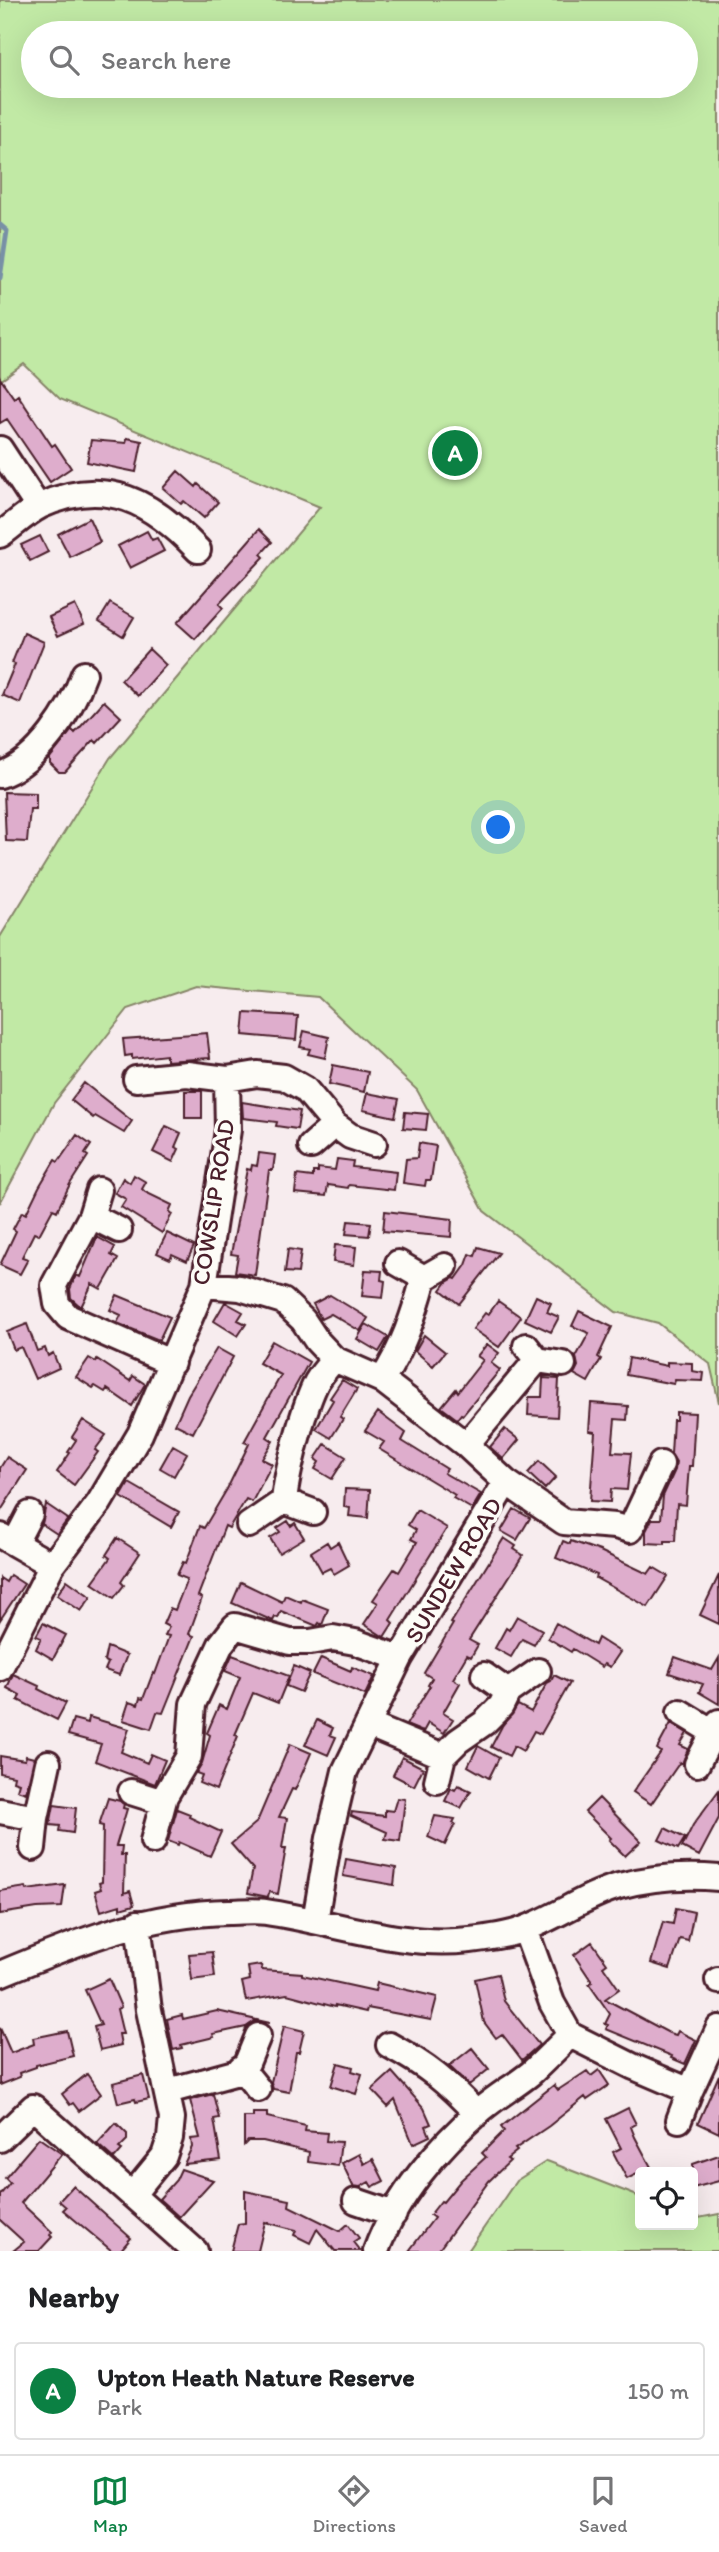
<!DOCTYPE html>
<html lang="en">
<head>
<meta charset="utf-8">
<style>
	:root { --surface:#fff; --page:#f2f2f2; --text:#202124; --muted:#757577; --line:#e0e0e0; --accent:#0b8043 }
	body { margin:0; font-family:Itim,sans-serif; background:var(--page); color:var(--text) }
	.controls { position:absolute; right:21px; bottom:21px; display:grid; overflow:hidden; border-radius:7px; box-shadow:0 7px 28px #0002 }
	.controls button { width:63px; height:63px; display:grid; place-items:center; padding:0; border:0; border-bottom:2px solid var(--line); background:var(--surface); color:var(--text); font:35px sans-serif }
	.you { position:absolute; left:499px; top:828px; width:24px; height:24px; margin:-18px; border:5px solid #fff; border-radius:50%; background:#1a73e8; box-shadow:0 0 0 10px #1a73e833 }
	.badge { display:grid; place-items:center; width:46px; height:46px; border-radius:50%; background:var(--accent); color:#fff; font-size:23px; font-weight:700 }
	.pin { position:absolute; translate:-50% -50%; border:4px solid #fff; box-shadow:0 2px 7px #0006 }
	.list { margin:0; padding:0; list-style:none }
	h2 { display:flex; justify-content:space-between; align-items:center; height:91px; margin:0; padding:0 28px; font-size:30px }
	h2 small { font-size:23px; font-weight:400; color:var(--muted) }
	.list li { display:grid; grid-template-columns:46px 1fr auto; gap:21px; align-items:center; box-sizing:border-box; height:98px; margin:0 14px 14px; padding:0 14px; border:2px solid var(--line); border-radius:7px }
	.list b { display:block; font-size:26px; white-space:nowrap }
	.list p { margin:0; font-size:23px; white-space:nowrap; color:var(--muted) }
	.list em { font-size:23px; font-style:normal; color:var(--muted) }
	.icon { flex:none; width:38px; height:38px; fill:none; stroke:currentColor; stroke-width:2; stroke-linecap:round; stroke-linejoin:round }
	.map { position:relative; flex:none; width:719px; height:2251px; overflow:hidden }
	.search { position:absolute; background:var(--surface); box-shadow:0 7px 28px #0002; left:21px; right:21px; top:21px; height:77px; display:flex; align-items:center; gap:18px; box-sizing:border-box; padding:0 24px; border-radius:38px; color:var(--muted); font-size:26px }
	.sheet { height:203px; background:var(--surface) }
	nav { display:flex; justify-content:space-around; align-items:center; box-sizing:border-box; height:98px; border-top:2px solid var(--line); background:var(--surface); font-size:19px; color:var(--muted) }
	nav a { display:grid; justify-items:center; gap:4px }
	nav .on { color:var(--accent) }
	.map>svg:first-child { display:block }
	.green { fill:#c1e9a5; stroke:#868468; stroke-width:2; fill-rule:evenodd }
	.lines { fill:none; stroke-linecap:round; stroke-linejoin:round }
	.stream { stroke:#7890a6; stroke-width:5 }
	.building { fill:#deadcc; stroke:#4a1f2b; stroke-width:2 }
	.minor-casing { stroke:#4a1f2b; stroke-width:30 }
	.minor { stroke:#fdfcf7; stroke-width:24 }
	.labels { text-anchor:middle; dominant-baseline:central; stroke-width:7; stroke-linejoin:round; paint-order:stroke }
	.street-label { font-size:24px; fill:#4a1f2b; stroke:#fdfcf7 }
</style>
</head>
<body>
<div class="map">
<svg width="719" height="2251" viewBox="0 0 719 2251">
	<rect width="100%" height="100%" fill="#f7ecee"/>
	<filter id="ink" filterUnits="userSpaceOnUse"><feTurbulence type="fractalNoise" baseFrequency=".0143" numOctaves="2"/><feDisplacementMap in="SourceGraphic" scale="14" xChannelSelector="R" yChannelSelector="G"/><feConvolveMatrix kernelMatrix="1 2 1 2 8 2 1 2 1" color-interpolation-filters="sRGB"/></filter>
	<g filter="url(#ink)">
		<!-- green -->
		<path class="green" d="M0,0H719V1403L710,1364L658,1323L616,1312L484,1211L417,1090L318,997L196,986L128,1009L54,1103L0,1203V937L110,758L320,507L60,399L24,364L0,381ZM33,33H686V86H33Z
			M547,2161L640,2197V2225H693V2219L719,2214V2251H468L516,2181Z"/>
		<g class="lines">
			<!-- stream -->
			<path class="stream" d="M0,225L7,231L0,278"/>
		</g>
		<!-- building -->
		<path class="building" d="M0,378L14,398L18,395L52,446L55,444L71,468L50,482L7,419L0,423Z
			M127,438L142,441L136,472L87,462L91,440L126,443Z
			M178,471L196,487L198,484L218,502L204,518L184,501L181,504L163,488Z
			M89,518L100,542L70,557L58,534Z
			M259,529L272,542L261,554L264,557L219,604L223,608L195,639L177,623Z
			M147,531L152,540L157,538L164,551L130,568L118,546Z
			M40,536L48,552L30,561L21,545Z
			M110,603L134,617L123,636L99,621Z
			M75,605L84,624L58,636L49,617Z
			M24,633L44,642L20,703L2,695L15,664L12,663Z
			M149,649L166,665L138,696L121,680Z
			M104,701L121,717L97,743L94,740L65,772H59L50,763V758L72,730L75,733Z
			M4,792L36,793V809H30L27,842L6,841Z
			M245,1013L298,1016L296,1040L243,1035Z
			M304,1031L329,1037L325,1058L308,1054L310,1049L300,1047Z
			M207,1033L210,1058L166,1061V1055L132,1059V1055L125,1056L123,1039Z
			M333,1065L368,1072L364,1092L329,1084Z
			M84,1083L132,1121L124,1133L95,1116L93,1118L71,1100Z
			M185,1091H202V1118H185Z
			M367,1093L399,1099L395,1117L363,1110Z
			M242,1102L300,1111L297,1129L276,1126L277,1122L243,1118Z
			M405,1112L428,1114L426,1130L403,1128Z
			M166,1126L181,1133L175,1147L179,1149L173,1162L153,1152Z
			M77,1135L91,1145L85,1154L88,1156L70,1184L57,1211L53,1209L39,1235L34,1233L22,1257L28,1259L20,1274L0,1265L16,1231L13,1229L22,1212L26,1214L39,1187L55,1160L58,1162Z
			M419,1143L436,1146L431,1180H426L425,1186L403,1183L406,1159L417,1158Z
			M259,1153L275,1155L273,1170H269L255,1275L235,1272L238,1255L231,1254L247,1169L251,1170L252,1165L257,1166Z
			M337,1159L353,1161L352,1167L396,1172L394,1190L349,1185L348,1188L328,1185L326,1196L295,1193L297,1175L313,1177V1172H318V1168L335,1170Z
			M134,1175L146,1182L142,1189L145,1192L172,1205L169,1212L172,1214L162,1233L121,1207L126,1199L115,1193L123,1178L130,1183Z
			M385,1211L452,1219L451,1237L383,1231Z
			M348,1221L371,1223L369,1236L346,1234Z
			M167,1233L194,1246L187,1261L172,1254L170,1259L157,1253Z
			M97,1237L115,1247L111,1255L118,1259L101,1289L92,1284L81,1307L71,1298L70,1289L76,1275L80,1277Z
			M335,1245L356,1247L354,1265L333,1262Z
			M478,1247L499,1253L459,1304L441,1290L447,1282L454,1278L456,1279L466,1265L470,1254L475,1256Z
			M288,1249L301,1251L298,1273L285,1272Z
			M365,1270L382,1271L381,1280L385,1281L383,1298L362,1296Z
			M117,1295L170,1317L159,1340L117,1323L121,1315L110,1310Z
			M330,1295L368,1318L360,1331L331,1314L321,1319L313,1304Z
			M536,1296L551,1303L547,1312L559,1317L551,1332L525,1320Z
			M498,1301L521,1317L499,1347L473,1329L485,1313L488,1315Z
			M225,1302L243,1312L238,1320L246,1324L238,1336L214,1321Z
			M579,1311L612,1327L598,1357L601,1359L588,1382L574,1374L578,1366L576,1357L589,1333L572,1326Z
			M27,1324L37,1351L45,1348L48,1356L53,1353L59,1368L35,1379L21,1347L14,1350L7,1332Z
			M366,1324L388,1337L379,1352L357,1339Z
			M424,1335L445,1352L433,1366L415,1351Z
			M272,1341L309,1362L267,1437L273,1441L262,1459L272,1464L252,1502L246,1499L229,1528L225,1526L198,1596L202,1598L189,1634L194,1636L163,1713L157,1712L151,1729L123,1720L129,1702L138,1705L140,1698L143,1699L153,1673L155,1674L169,1636L165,1635L169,1627L163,1624L170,1608L175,1610L187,1579L177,1575L183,1562L186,1563L200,1526L204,1528L227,1489L249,1444L244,1442L281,1375L259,1363Z
			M487,1344L499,1353L491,1363L500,1370L463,1415L461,1414L457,1419L441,1407L456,1389L458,1392L483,1360L477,1356Z
			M217,1348L233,1357L193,1433L175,1424L188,1395Z
			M89,1358L96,1362L97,1359L130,1381L133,1376L145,1384L132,1406L107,1389L105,1392L95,1386L93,1388L76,1377Z
			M629,1358L667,1366V1362L692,1363V1371L704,1373L703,1381L675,1380L674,1384L626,1375Z
			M543,1378L559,1379L557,1417L528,1415L529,1397H542Z
			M342,1380L357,1389L340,1417L343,1419L331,1438L316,1429L333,1400L330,1398Z
			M591,1403L628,1406L627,1420L615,1419L612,1452L631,1453L627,1490L611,1489L610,1502L590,1501L595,1432L589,1431Z
			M378,1412L406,1433L402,1441L447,1469L444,1473L481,1494L472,1509L453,1498L455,1495L379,1449L384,1442L365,1431Z
			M676,1412L695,1413L692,1466H689L686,1505L677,1504L675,1541H665V1544L646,1543V1531L652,1519H661L663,1496L675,1470L676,1462L671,1454L673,1420H676Z
			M83,1420L106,1435L95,1450L98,1452L74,1485L57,1472L70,1453L68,1452L76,1440L72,1437Z
			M505,1429L519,1440L503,1459L490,1447Z
			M325,1444L346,1457L332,1479L315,1469L319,1462L315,1459Z
			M173,1445L187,1453L174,1476L160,1468Z
			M7,1457L27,1470L0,1512V1468Z
			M539,1461L556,1477L545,1489L528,1473Z
			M129,1483L179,1512L171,1527L121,1497Z
			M345,1489L370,1490L368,1518L349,1516L350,1508L344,1507Z
			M46,1504L68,1519L57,1534L42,1524Z
			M514,1509L530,1518L517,1540L501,1531Z
			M417,1510L447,1528L390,1620L393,1623L384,1637L364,1624L378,1603L373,1600L394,1569L399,1572L417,1542L411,1539L416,1530L408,1525Z
			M288,1521L291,1526L295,1523L304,1538L279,1553L270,1538L280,1532L277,1528Z
			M117,1538L140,1553L121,1582L124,1585L114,1598L92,1583L110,1558L106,1555Z
			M504,1538L516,1546L514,1549L523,1555L469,1640L478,1645L471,1657L467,1655L453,1679L460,1683L443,1713L453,1719L444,1733L428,1723L423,1732L406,1725L430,1686L428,1685L432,1678L424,1673L453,1624L451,1623Z
			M563,1541L570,1544L571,1541L600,1551L648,1574L653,1567L668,1576L648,1607L596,1578L597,1575L556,1558Z
			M327,1542L330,1547L338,1542L349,1565L334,1574L330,1568L322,1572L311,1552Z
			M10,1575L24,1584L0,1620V1578L6,1582Z
			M719,1575V1624L700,1615Z
			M67,1580L91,1597L81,1611L57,1595Z
			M241,1582L282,1602L285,1595L301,1602L302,1599L328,1609L322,1625L319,1623L317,1626L281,1611L278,1618L275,1617L273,1621L232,1603Z
			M517,1616L542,1630L534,1645L522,1639L511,1657L495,1648L506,1628L509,1630Z
			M43,1623L66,1635L53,1659L36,1649L41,1638L36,1636Z
			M556,1623L595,1645L598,1638L620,1652L610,1667L604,1664L602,1667L573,1649L571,1652L548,1638Z
			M107,1647L127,1655L119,1675L105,1670L108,1663L104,1661Z
			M232,1655L289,1676L278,1703L253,1693L235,1735L238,1736L216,1790L199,1783L202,1775L196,1773L202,1763L210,1735L207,1733L219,1705L227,1709L240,1677L225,1671Z
			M675,1657L712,1670L719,1658V1704L699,1692L703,1684L669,1673Z
			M321,1658L351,1671L352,1667L374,1676L365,1695L313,1674Z
			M294,1666L310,1673L301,1692L286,1686Z
			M13,1674L39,1686L38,1689L66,1703L57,1720L18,1700L20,1695L7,1688Z
			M554,1675L570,1683L541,1734L534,1731L523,1751L514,1746L509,1756L491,1747L502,1726L518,1705L531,1712L547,1683L551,1681Z
			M89,1717L129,1729L121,1752L147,1763L151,1754L165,1760L155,1784L95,1761L101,1744L68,1735L73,1719L88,1723Z
			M317,1720L333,1728L330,1735L336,1737L328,1755L305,1745Z
			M671,1723L687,1733L680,1745L688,1749L682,1764L680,1762L651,1804L633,1792L661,1752L657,1749Z
			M290,1744L311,1753L295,1790L292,1789L279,1817L287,1818L282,1848H286L278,1894L269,1892L268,1897L248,1893L253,1869L231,1844L257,1822Z
			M478,1746L499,1758L489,1778L468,1766Z
			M0,1756L25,1760L26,1756L34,1758L26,1793L17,1790L19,1783L13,1781L14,1776L0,1773Z
			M402,1757L423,1768L414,1786L393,1775Z
			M458,1785L471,1791L461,1808L445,1801L451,1788L455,1790Z
			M719,1790V1818L699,1856L682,1847L693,1825Z
			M108,1798L120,1801L124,1804L123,1808L127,1809L116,1846H122L121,1855H125L124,1893L130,1891L134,1905L120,1909V1905L101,1911L95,1891L101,1889L99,1883L102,1882L103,1826L99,1825Z
			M397,1798L405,1799L400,1841L385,1839L387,1832L351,1816L352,1812L385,1816V1810L393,1811Z
			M599,1798L641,1841L625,1856L609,1840L611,1838L585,1812Z
			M54,1805L76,1808L73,1833L59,1831L60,1826L50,1825Z
			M177,1809L190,1814L189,1817L221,1832L210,1856L179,1842L178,1845L168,1841Z
			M435,1816L455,1819L453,1823L455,1824L445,1845L428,1837Z
			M665,1828L685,1838L678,1849L659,1840Z
			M346,1859L396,1868L394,1885L343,1876Z
			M65,1885L62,1907L37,1908L0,1914V1891L26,1887L27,1890Z
			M676,1908L694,1912L688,1941L680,1939L670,1969L651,1963L663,1922L673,1924Z
			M592,1942L607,1963L603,1966L619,1989L605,1999L669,2033L676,2035L678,2031L696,2040L685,2064L671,2058L672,2056L606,2029L608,2025L605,2024L610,2014L589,1984L592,1982L574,1955Z
			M212,1952L215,1977L192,1980L189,1954Z
			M261,1965L262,1970L302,1973V1975L375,1991L377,1983L437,1997L431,2020L367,2008L366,2012L335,2005V2007L287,1994L246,2001L242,1982L250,1980L248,1967Z
			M498,1974L504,2001L539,2045L522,2060L502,2034L496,2038L484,2022L475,1979Z
			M109,1979L121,2007L117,2009L123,2034H119L121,2045L100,2050L94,2027L101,2025L85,1990Z
			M217,2011L270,2023L255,2021L246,2027L213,2034L214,2037L181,2045L182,2048L173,2050L167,2019L182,2015L183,2019Z
			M284,2026L304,2031L299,2052H296L289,2092L273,2089L271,2082Z
			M0,2028L11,2053L34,2044L33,2038L67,2031L73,2056L36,2065V2067L19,2073L20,2077L0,2085Z
			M472,2048L489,2069L469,2085L449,2066Z
			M338,2063L353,2067L352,2071L362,2074L356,2094L331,2086Z
			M599,2070L609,2085L587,2100L585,2097L549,2126L515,2149L517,2151L507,2159L510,2161L489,2181L438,2251H409L434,2218L430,2215L441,2201L443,2202L461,2180L486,2157L482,2153L504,2131L501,2127L554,2085L558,2090L587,2071L591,2076Z
			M392,2072L424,2108L431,2124L426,2126L430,2136L413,2144L395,2100L388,2107L372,2090Z
			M87,2074L101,2094L79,2111L73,2103L70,2105L62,2094Z
			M143,2075L149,2099L136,2102L135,2099L118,2103L113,2083Z
			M719,2075V2133L698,2123Z
			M213,2094L219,2118L214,2119L221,2160L184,2164L192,2147L191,2139L200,2138L190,2100Z
			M628,2108L636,2124L631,2127L635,2137L651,2167L627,2179L613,2152L621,2148L606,2119Z
			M253,2113H267V2117L306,2126L305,2131L327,2133L326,2141L341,2142L338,2166L308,2162L309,2152L263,2141H248L244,2145V2117H253Z
			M116,2123L127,2134V2140L119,2148L122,2150L114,2159L97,2144Z
			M39,2138L62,2154L21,2203L52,2232L50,2235L52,2237L39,2251H13L24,2242L0,2220V2195L10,2183L5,2178Z
			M359,2154L364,2164L373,2159L384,2181L372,2187L369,2182L360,2187L353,2186L342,2163Z
			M719,2155V2181L693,2188V2164Z
			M181,2169L213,2180L179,2217L159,2199L176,2180Z
			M73,2186L131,2238L120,2251H112L63,2210L66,2207L59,2201Z
			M245,2191L290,2200L289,2206L340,2231L348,2224L359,2238L353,2242L360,2251H335L317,2229L310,2243L294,2235L296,2230L265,2222L258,2251H231L238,2224L245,2223Z"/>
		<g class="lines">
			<defs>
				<path id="minor" d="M0,449L38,507
					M0,535C13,526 26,513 40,506C106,475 152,502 198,550
					M0,775C38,762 71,711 84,674
					M136,1079L187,1074L227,1079L257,1074L284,1077L305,1089L335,1125
					M311,1146L335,1125L350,1136L374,1144
					M99,1190L91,1216L54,1285L57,1304L68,1317L172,1363
					M91,1216L119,1230
					M398,1263L424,1278L445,1266
					M204,1285L240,1288L283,1301L303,1320L317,1341L334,1359L382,1380L466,1445L506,1482L564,1522L615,1526L630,1530L661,1464
					M526,1346L537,1360L563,1364
					M382,1380C403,1348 414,1315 424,1278
					M466,1445L537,1360
					M284,1501C287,1471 302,1413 315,1385C319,1376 328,1367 334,1359
					M249,1525L284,1501L313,1512
					M1,1536L52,1565
					M15,1543L30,1514
					M0,1668L52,1565L99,1503L140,1434L204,1285L228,1130L227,1079
					M484,1675L508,1692
					M680,1712L713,1732
					M369,1725L443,1756L458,1741L484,1723L501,1706L508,1692L538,1671
					M697,1764L719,1722
					M437,1781L443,1756
					M131,1792L163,1802
					M0,1811L36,1818
					M153,1841L165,1796L189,1756L193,1704L221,1644L235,1626L290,1642H310L333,1638L355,1642L400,1658
					M33,1848L36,1818L48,1763
					M315,1921L329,1838L345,1771L400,1658L506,1482
					M525,1929L552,2003L570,2035L634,2067L690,2091L719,2028
					M0,1974C74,1943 147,1913 229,1912C241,1912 254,1910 266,1912C335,1922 399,1948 470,1940C488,1938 511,1935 527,1928C558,1916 587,1895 619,1886C652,1877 685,1875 719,1878
					M718,1980L719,1981
					M389,2045C428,2066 447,2082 477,2114
					M241,2068L258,2089
					M168,2091L238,2072L247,2063L258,2036
					M679,2120L690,2091
					M0,2139L33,2107L195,2251
					M133,2194L164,2156L170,2138L172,2118L149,2010L138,1923
					M356,2201L394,2214
					M376,2251C396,2196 439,2146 482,2109C497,2096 515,2086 531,2073C544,2061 557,2048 570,2035"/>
			</defs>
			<!-- minor casing -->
			<use href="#minor" class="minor-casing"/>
			<!-- minor -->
			<use href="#minor" class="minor"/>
		</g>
	</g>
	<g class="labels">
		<!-- street labels -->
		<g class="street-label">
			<text transform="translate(213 1202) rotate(-81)">COWSLIP ROAD</text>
			<text transform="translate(453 1570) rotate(-59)">SUNDEW ROAD</text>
		</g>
	</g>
</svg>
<div class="controls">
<button><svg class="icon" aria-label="locate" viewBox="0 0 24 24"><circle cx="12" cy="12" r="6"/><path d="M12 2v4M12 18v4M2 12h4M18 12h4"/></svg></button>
</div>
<div class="you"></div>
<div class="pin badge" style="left:455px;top:453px">A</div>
<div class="search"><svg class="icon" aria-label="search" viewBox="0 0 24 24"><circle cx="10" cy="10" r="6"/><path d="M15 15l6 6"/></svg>Search here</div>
</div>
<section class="sheet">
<h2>Nearby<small></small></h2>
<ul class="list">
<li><span class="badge">A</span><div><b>Upton Heath Nature Reserve</b><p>Park</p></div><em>150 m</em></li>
</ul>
</section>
<nav>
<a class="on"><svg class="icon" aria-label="map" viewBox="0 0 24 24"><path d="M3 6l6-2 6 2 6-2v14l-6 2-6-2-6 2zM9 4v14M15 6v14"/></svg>Map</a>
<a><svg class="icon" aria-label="directions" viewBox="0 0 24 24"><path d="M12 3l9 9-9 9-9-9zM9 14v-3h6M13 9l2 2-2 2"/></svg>Directions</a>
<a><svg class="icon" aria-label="saved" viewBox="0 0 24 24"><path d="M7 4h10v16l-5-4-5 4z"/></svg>Saved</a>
</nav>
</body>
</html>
